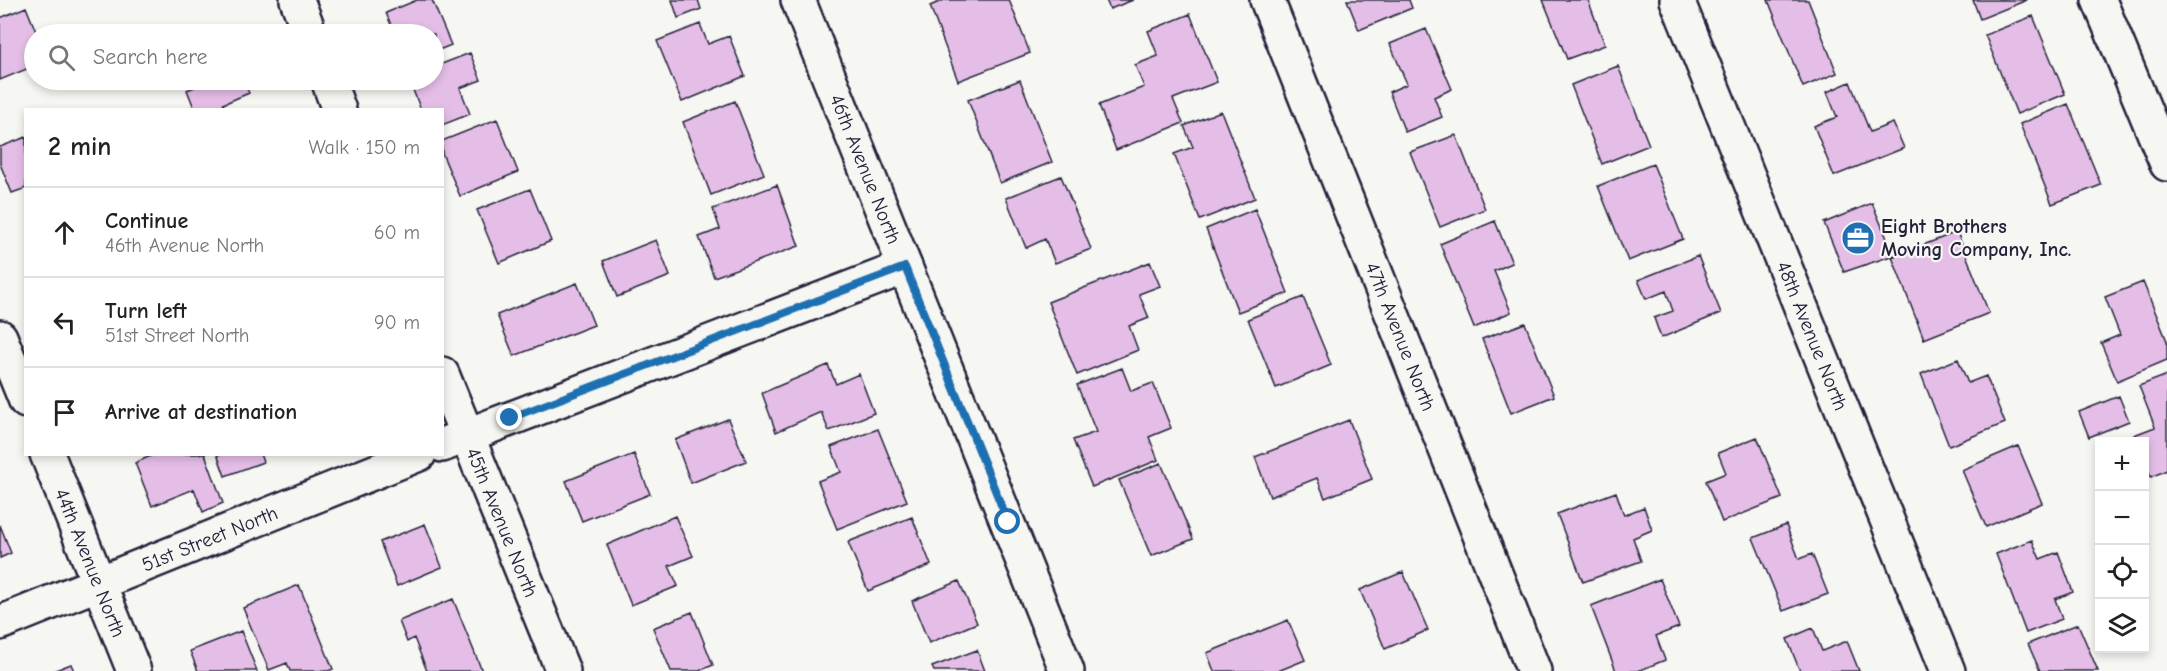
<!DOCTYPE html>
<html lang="en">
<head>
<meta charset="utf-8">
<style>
	:root { --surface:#fff; --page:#f6f6f6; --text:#222; --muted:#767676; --line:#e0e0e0 }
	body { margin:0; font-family:"Comic Neue",sans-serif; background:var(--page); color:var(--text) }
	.controls { position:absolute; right:18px; bottom:18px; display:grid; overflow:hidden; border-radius:0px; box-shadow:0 3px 9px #0003 }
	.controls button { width:54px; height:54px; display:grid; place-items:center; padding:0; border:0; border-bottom:2px solid var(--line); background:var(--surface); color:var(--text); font:30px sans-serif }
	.stop { position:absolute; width:18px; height:18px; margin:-14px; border:4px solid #1f6fb2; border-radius:50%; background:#fff }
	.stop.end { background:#1f6fb2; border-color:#fff; box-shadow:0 2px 6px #0008 }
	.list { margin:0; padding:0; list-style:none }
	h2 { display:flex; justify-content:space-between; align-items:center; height:78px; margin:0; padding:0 24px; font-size:26px }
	h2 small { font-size:20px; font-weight:400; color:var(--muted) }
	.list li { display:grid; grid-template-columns:39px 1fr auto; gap:18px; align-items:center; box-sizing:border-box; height:90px; padding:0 24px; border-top:2px solid var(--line) }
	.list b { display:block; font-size:22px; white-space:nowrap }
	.list p { margin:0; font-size:20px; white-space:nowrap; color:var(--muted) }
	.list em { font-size:20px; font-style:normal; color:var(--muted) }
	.icon { flex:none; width:33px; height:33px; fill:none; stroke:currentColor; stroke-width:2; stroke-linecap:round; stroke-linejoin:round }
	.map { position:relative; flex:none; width:2167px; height:671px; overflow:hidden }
	.search { position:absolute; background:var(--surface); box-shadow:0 3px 9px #0003; left:24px; top:24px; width:420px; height:66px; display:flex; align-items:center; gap:15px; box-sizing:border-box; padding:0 21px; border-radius:33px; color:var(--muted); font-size:22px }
	.panel { position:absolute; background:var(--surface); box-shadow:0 3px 9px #0003; left:24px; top:108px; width:420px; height:348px; border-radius:0px }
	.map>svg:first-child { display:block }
	.building { fill:#e5bee7; stroke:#22223b; stroke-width:1.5 }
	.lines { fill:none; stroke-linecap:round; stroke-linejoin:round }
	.minor-casing { stroke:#22223b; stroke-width:38 }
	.minor { stroke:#f6f6f2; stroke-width:33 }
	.route { stroke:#1f6fb2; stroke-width:8 }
	.labels { text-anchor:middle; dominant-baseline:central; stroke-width:4.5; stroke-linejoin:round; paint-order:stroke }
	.street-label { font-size:20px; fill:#22223b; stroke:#f6f6f2 }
	.poi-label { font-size:20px; font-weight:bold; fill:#22223b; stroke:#f6f6f2; text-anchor:start }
</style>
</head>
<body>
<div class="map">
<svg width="2167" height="671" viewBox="0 0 2167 671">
	<rect width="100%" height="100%" fill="#f6f6f2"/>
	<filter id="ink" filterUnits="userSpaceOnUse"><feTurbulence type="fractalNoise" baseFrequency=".0167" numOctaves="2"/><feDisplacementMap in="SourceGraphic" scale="12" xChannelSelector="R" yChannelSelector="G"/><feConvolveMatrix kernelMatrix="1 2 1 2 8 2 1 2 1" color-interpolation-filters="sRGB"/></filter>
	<g filter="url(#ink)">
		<!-- building -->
		<path class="building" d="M417,0H432L451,45L434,52V34H395L386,13Z
			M672,0H698L701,9L678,18Z
			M944,0H1009L1030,53L958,81L930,6Z
			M1106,0H1133L1110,9Z
			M1347,0H1409L1412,8L1359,30Z
			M1543,0H1588L1605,45L1567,59Z
			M1768,0H1808L1837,73L1803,87Z
			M1973,0H2027L1980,19Z
			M26,7L37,34H34V66L0,80V18Z
			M1190,14L1217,82L1173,99L1183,123L1116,150L1099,105L1144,87L1135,65L1158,56L1148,31Z
			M2033,16L2065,94L2017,114L1985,35Z
			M700,24L708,44L729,36L745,76L682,102L657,41Z
			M1426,29L1452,89L1434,97L1442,117L1405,132L1389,92L1407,84L1390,44Z
			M470,53L481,80L460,88L470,114L442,125V110H421L409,80H434V67Z
			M1618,66L1649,145L1602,164L1571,85Z
			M212,80H243L249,93L223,104L226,110H195L187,90Z
			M1020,80L1052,162L1000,183L968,100Z
			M1850,82L1870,132L1893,123L1904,148L1834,176L1814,126L1837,117L1827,92Z
			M735,101L764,174L711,195L683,122Z
			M2068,104L2101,185L2052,204L2020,124Z
			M1221,111L1255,198L1200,220L1174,154L1193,147L1184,126Z
			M497,119L518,172L460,196L442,153V141Z
			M1456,135L1485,209L1440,227L1410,152Z
			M26,137V188L12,193L0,164V147Z
			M1653,164L1683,239L1628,261L1598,186Z
			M1061,176L1091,249L1055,263L1045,239L1026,248L1006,198Z
			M777,185L799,246L714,277L699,237L720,229L713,209Z
			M530,189L551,241L499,263L477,210Z
			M1872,203L1894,255L1844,272L1824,223Z
			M1255,209L1288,293L1238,312L1206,229Z
			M1495,221L1512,263L1494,271L1511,312L1474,328L1440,244Z
			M1957,232L1989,313L1924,339L1892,257Z
			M656,240L670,276L617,297L603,261Z
			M1698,256L1721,313L1661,338L1654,318L1673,311L1666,291L1646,299L1638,280Z
			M1150,262L1160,286L1139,294L1149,318L1129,326L1138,350L1077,375L1048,302Z
			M2143,282L2167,341V360L2117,381L2101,343L2120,335L2105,297Z
			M577,283L594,325L514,356L497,315Z
			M1303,297L1331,365L1276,388L1248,319Z
			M1525,323L1554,396L1511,413L1482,339Z
			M1958,359L1968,383L1986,376L2005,423L1949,446L1921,374Z
			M828,365L836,384L859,374L874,413L829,431L821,412L776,432L762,393Z
			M1122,368L1131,391L1153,383L1171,428L1149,437L1158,460L1092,487L1073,440L1096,432L1077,385Z
			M2167,375V470L2151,477L2144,460V442H2137L2134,435L2155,427L2139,386Z
			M2119,396L2129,421L2089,437L2079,412Z
			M728,419L746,461L691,483L675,440Z
			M1349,420L1372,479L1325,498L1317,478L1270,497L1255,457Z
			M878,429L907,501L837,529L818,481L841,472L831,447Z
			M1757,437L1782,498L1722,522L1706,481L1726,473L1718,453Z
			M2018,446L2042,503L1986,527L1962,470Z
			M155,454H205L223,503L203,512L194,489L152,506L135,463Z
			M217,454H260L263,462L225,476Z
			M634,454L650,494L582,521L566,481Z
			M1161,463L1193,539L1151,556L1119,480Z
			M1616,492L1624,515L1644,507L1652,530L1633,538L1641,561L1583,582L1557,514Z
			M675,516L693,556L669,566L678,586L631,605L607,545Z
			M912,517L931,565L868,591L848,542Z
			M425,524L442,567L397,586L380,542Z
			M0,525L11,553L0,558Z
			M1786,525L1799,559L1812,554L1828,594L1783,611L1753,538Z
			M2032,540L2040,559L2058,552L2073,592L2055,599L2062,619L2026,633L1996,554Z
			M1403,572L1428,630L1385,649L1360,590Z
			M1660,579L1679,627L1656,636L1665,660L1638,671H1616L1591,606Z
			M959,581L977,623L929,643L912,601Z
			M299,585L333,669L328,671H290L287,663L269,670L243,608Z
			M453,599L482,671H427L414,638L407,642L399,621Z
			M692,612L713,665L699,671H671L653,628Z
			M1288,620L1305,660L1278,671H1214L1207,653Z
			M2078,624L2098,671H2040L2028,644Z
			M1813,628L1822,651L1847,641L1859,671H1800L1787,639Z
			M241,631L257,671H198L190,651Z
			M977,650L985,671H934L932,667Z
			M71,664L74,671H53Z"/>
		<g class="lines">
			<defs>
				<g id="minor">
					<path d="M297,0L310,34"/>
					<path id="s1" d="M798,0L1067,671"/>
					<path id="s2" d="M1267,0L1534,671"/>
					<path id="s3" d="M1677,0L1948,671"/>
					<path d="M2099,0L2167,164"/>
					<path d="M328,80L339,110"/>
					<path d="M0,337L26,401"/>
					<path id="s4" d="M442,374L563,671"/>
					<path d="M442,445L905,267"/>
					<path id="s5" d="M47,454L134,671"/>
					<path id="s6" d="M0,623L419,454"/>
				</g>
			</defs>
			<!-- minor casing -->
			<use href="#minor" class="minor-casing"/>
			<!-- minor -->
			<use href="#minor" class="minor"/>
		</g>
	</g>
	<g class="lines" filter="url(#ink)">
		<!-- route -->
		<path class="route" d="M510,418L905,267L1008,522"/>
	</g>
	<!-- icons -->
	<defs>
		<symbol id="office-disc" viewBox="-11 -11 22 22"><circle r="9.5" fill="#1f6fb2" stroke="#f6f6f2"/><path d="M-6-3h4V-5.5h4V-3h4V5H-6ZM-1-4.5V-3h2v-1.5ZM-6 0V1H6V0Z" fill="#fff"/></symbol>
	</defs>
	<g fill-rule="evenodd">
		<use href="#office-disc" x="1839" y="219" width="38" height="38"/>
	</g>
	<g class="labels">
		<!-- street labels -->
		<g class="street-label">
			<text stroke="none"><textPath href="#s1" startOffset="182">46th Avenue North</textPath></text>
			<text stroke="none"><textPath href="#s3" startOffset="362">48th Avenue North</textPath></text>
			<text stroke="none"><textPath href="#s2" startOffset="362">47th Avenue North</textPath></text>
			<text stroke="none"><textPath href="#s4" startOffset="160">45th Avenue North</textPath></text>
			<text stroke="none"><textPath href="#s6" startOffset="226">51st Street North</textPath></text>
			<text stroke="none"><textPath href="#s5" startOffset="117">44th Avenue North</textPath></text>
		</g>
		<!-- poi labels -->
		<g class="poi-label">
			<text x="1881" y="226">Eight Brothers<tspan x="1881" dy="23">Moving Company, Inc.</tspan></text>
		</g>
	</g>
</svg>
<div class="controls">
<button>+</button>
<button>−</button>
<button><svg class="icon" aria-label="locate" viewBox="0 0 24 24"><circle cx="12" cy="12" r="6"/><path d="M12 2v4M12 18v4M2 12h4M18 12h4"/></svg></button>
<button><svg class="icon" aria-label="layers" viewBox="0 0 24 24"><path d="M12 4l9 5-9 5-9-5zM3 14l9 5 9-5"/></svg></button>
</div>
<div class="stop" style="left:1008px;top:522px"></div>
<div class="stop end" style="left:510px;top:418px"></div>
<div class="search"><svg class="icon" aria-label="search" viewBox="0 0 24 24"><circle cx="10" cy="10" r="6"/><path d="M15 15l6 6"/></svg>Search here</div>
<section class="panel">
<h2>2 min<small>Walk · 150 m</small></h2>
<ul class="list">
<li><svg class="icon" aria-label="ahead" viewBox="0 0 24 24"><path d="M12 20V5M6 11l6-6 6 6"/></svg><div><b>Continue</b><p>46th Avenue North</p></div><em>60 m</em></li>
<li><svg class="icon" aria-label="left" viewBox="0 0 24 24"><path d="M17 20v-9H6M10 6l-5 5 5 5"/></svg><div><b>Turn left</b><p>51st Street North</p></div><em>90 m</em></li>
<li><svg class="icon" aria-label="arrive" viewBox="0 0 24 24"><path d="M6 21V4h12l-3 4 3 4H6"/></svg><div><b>Arrive at destination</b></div></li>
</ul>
</section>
</div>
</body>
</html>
